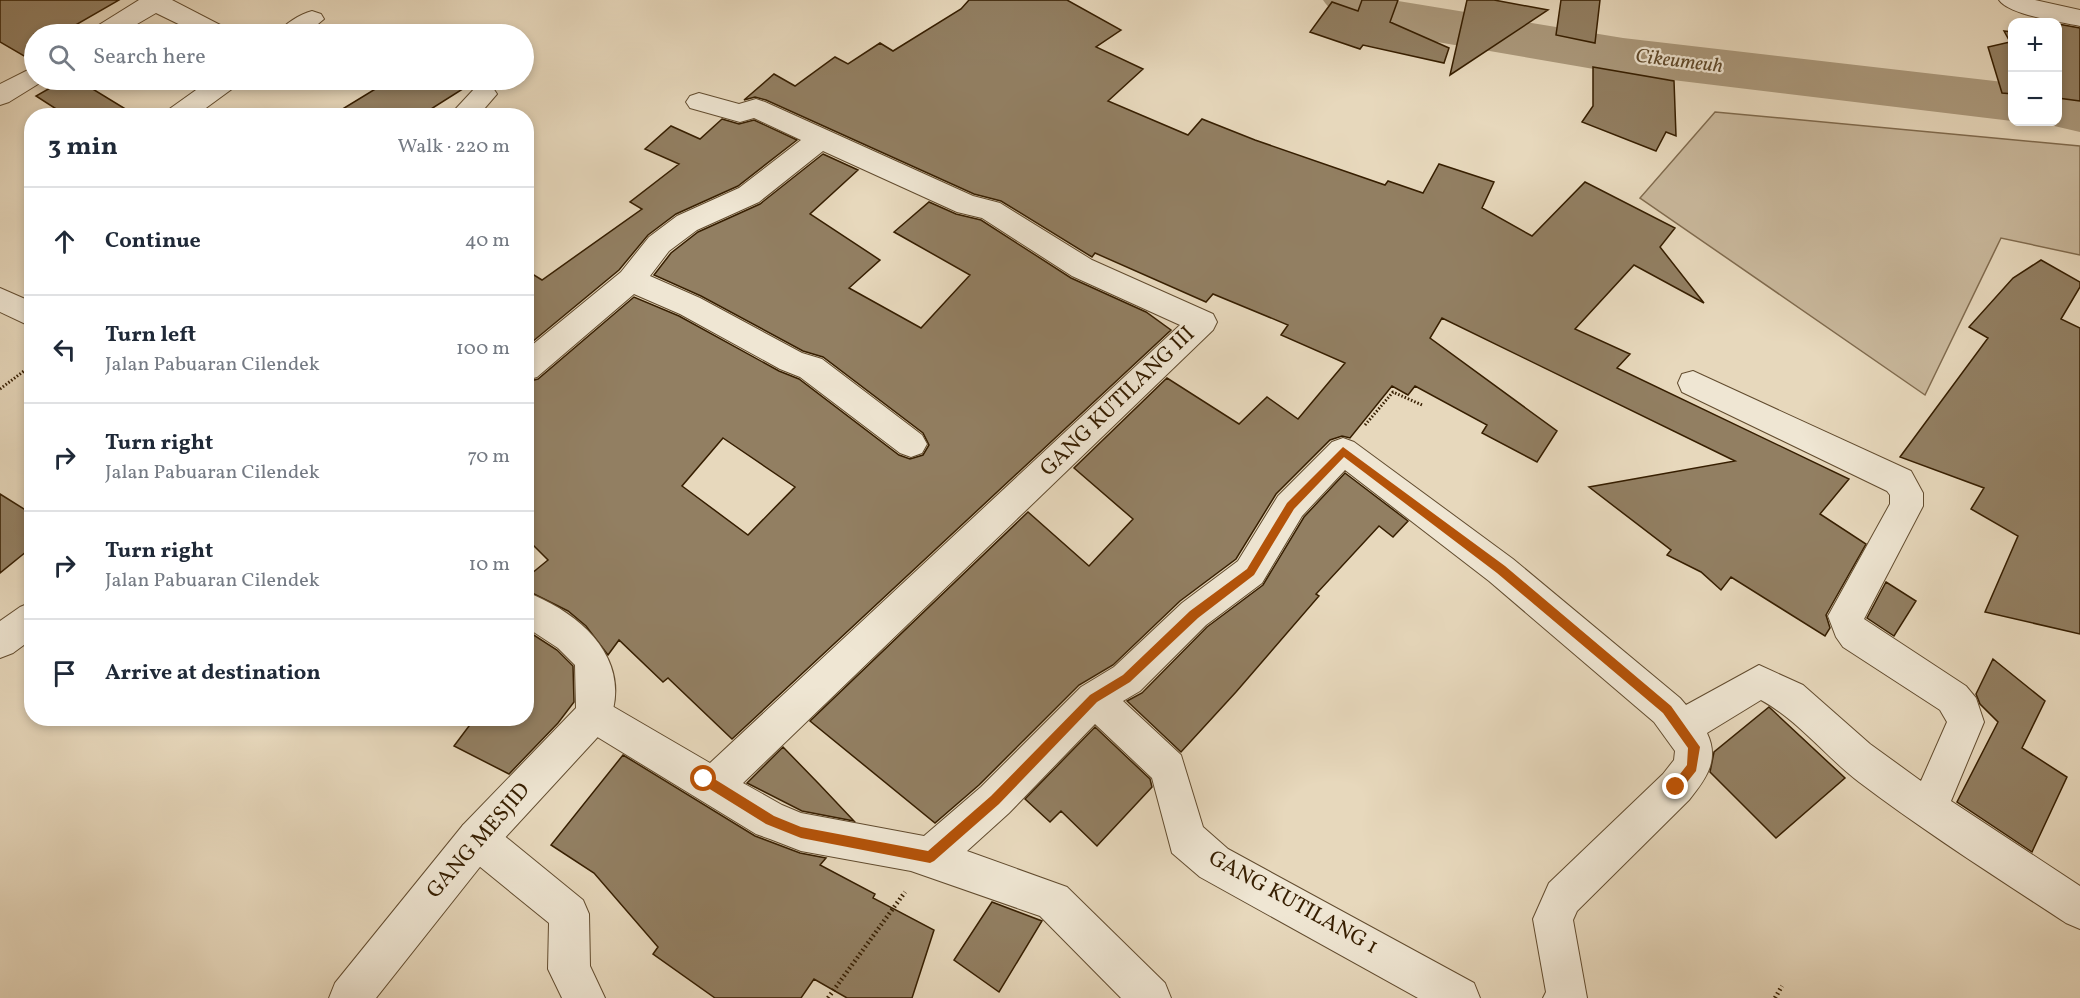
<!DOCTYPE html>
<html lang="en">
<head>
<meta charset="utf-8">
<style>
	:root { --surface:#fff; --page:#f6f6f7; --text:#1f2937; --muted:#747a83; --line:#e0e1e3 }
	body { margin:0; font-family:Vollkorn,serif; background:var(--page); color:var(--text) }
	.controls { position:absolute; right:18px; top:18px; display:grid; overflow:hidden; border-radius:12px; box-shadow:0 3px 9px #0003 }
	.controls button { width:54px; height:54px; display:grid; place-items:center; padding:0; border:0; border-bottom:2px solid var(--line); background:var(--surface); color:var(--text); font:30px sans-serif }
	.stop { position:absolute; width:18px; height:18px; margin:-14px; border:4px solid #b45309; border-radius:50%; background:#fff }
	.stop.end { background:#b45309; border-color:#fff; box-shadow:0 2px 6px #0008 }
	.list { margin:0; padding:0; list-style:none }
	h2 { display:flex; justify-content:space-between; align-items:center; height:78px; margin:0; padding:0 24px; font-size:26px }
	h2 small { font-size:20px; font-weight:400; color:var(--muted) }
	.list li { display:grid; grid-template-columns:39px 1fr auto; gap:18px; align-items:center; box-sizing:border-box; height:108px; padding:0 24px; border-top:2px solid var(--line) }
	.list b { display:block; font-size:22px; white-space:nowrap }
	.list p { margin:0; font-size:20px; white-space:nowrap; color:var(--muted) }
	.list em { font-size:20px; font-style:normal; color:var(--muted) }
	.icon { flex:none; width:33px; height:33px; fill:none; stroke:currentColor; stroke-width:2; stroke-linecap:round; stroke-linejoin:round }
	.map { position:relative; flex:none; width:2080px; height:998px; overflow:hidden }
	.search { position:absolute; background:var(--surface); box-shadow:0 3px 9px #0003; left:24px; top:24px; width:510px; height:66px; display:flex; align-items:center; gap:15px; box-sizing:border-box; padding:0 21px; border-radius:33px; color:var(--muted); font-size:22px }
	.panel { position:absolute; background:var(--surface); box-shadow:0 3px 9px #0003; left:24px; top:108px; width:510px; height:618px; border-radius:24px }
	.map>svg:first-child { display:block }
	.green { fill:#c9b89c; stroke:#806b4e; stroke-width:1.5 }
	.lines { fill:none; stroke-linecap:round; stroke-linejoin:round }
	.river { fill:#ab997c; fill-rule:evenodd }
	.building { fill:#927f62; stroke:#361e00; stroke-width:1.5; fill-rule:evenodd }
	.minor-casing { stroke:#624c2f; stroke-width:2 }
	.tertiary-casing { stroke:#624c2f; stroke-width:2 }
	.path-far1 { stroke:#361e00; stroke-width:3; stroke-dasharray:1.5 2; stroke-linecap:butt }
	.path { stroke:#361e00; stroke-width:4.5; stroke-dasharray:1.5 3; stroke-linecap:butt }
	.minor { fill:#efe6d3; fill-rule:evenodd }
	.tertiary { fill:#efe6d3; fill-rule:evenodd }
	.route { fill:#b45309 }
	.labels { text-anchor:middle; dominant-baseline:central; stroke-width:4.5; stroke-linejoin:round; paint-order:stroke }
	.far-water-label { font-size:20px; font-style:italic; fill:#5f492b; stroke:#efe6d3 }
	.street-label { font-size:22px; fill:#361e00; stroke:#efe6d3 }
</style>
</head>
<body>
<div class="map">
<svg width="2080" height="998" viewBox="0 0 2080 998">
	<rect width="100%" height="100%" fill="#e7d8bc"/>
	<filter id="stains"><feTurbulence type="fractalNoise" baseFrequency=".00333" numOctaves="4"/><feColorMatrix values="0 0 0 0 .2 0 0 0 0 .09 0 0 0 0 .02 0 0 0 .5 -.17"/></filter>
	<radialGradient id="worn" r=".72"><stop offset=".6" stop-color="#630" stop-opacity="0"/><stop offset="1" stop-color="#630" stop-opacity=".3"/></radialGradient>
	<!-- green -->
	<path class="green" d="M1715,112L2080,146V255L2001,238L1925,395L1640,198Z"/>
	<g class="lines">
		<!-- river -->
		<path class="river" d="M1323,0H1392L1623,38L2012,83V121L1623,74L1379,32C1357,26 1336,19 1323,0Z
			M2058,90L2080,92V132L2037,122H2058Z"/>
	</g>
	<!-- building -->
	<path class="building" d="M0,0H119L60,34H34V50L24,56L0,42Z
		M969,0H1067L1121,30L1096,47L1143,69L1108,101L1188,135L1202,119L1255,140L1385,185L1388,181L1423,193L1439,164L1494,182L1482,208L1532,236L1585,182L1675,228L1660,247L1704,303L1634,265L1575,329L1630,354L1617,368L1849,479L1820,514L1866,544L1826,615L1830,628L1825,636L1731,577L1721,590L1701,572L1667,555L1671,550L1589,487L1735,461L1442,318L1430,338L1557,431L1537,462L1482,433L1487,425L1415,386L1408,395L1392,386L1350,438L1342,436L1330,440L1276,494L1236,559L1180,601L1113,665L1079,685L979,785L935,823L810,721L1028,512L1089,566L1133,519L1074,468L1167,378L1239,424L1267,397L1298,419L1345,363L1281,335L1288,325L1213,294L1206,302L1095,253L1092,257L1001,201L974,194L766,100L755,97L744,100L774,74L795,86L835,57L848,64L880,43L893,51L961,9Z
		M1362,0H1398L1390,22L1449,48L1444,63L1363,45L1360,49L1310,32L1332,2L1358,11Z
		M1467,0H1494L1548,10L1450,75Z
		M1561,0H1600L1595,43L1556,35Z
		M2058,24L2080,28V101L2058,98Z
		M2004,31L2013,32V94L2002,93L1988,47L2010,42Z
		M1593,67L1674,81L1676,136L1666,132L1656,151L1582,122L1593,106Z
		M64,80H78L137,116H67L36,96Z
		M390,80H477L420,116H331Z
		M722,119L739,124L754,120L797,140L738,186L676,214L648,235L619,270L526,347V270L542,280L642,209L630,202L679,164L645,149L671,126L700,139Z
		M823,154L858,170L810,214L880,260L849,288L921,328L970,275L894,232L929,202L956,214L981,220L1071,278L1146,312L1171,330L732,739L668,678L663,682L619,640L608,655L586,626L568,611L526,590V578L548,560L526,538V382L538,379L634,297L679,316L779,371L799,379L899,455L910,459L923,455L929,445L923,433L823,357L803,351L701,296L654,275L671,253L698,232L760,204ZM723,438L795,487L748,535L682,486Z
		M2041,260L2080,282V287L2061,319L2080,328V634L1985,612L2018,536L1971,509L1984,488L1900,457L1988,338L1969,327L2013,278Z
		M1345,473L1408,521L1393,537L1379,526L1316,594L1319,596L1236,692L1181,752L1127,701L1142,693L1207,627L1263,585L1304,517Z
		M0,494L32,514V547L0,573Z
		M1886,582L1916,601L1894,636L1867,618Z
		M526,630L557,650L573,666L574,702L558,723L509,774L454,746L475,718H526Z
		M1993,659L2045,701L2022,748L2067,777L2032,852L1957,802L1998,722L1980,704L1976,694Z
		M1769,707L1845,778L1776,838L1710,772L1714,752Z
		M1095,727L1150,779L1152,787L1097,846L1061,811L1050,822L1025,799Z
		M783,747L819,784L854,821L802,811L747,783Z
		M623,755L755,836L800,853L826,858L820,865L875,894L873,898L934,930L912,998H847L814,979L801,998H715L653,954L658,947L594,873L551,845Z
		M992,902L1042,921L999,992L954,960Z"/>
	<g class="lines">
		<defs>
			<path id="minor" d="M139,0H172L226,28L229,34H199L156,13L120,34H91L94,28Z
				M1999,0H2035L2080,10V26C2061,22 2009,15 1999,0Z
				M312,11L321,14L324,19L306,34H278C284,24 300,14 312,11Z
				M34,67V80L43,81L9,102L0,105V84Z
				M210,80H240L236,86L195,116H164L168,110Z
				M484,85L493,88L497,94L478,116H449L475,88Z
				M699,93L739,104L756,99L765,102L973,196L1000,203L1092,260L1213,314L1217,322L1213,330L743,783L782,805L801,813L924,836L981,787L1081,687L1114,667L1182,603L1238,561L1278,496L1332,442L1343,438L1354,442L1513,559L1680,698L1686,705L1759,665L1803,685L1870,744L1921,781L1947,722L1940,710L1843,647L1836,637L1828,616L1890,504V495L1887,491L1682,392L1678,383L1682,374L1693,371L1911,471L1923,493V506L1864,619L1966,686L1976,698L1984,722L1951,801L2080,886V929L2066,923C1996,877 1925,832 1859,782C1825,756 1799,721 1761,700L1707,733C1720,760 1706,779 1689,800L1577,911L1573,920L1587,998H1543L1546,992L1533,919L1549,883L1663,774L1674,760L1675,751L1654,722L1489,581L1345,470L1302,516L1262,583L1206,625L1140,691L1123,701L1181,755L1203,827L1228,849L1474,983L1480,998H1418L1200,877L1172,853L1152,778L1095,724L1009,813L967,851L1067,887L1165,983L1171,998H1121L1040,916L911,871L801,851L770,839L756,834L581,727L576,715L581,703L594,698L607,703L710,763L1180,325L1072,276L982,218L957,212L823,151L759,202L697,230L669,251L650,276L700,298L802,353L822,359L922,435L927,444L922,453L911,457L900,453L800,377L780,369L680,314L634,294L537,377L526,380V350L621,272L649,237L677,216L739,188L801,140L754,118L740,122L690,108L686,102L690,96Z
				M32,602V639L13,653L0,658V621L20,607Z
				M477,819L491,825L583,900L589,914L590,966L605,998H562L548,969L549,923L463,853L457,839L463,825Z"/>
			<path id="tertiary" d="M0,288L32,302V327L0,312Z
				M526,592C583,614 636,662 607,727L491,853L376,998H329L335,983L463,825L576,708L575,665L558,648L526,627Z"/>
		</defs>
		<!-- minor casing -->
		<use href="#minor" class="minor-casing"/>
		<!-- tertiary casing -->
		<use href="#tertiary" class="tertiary-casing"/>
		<!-- path-far1 -->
		<path class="path-far1" d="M0,389L32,365
			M1365,425L1393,392L1422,405"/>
		<!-- path -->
		<path class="path" d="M828,998L905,892
			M1775,998L1782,986"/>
		<!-- minor -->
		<use href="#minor" class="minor"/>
		<!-- tertiary -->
		<use href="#tertiary" class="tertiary"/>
	</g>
	<!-- route -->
	<path class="route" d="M1343,447L1505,566L1671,706L1700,747L1696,771L1680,791H1672L1670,787L1687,765L1688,748L1663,713L1497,573L1344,457L1294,509L1254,575L1198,618L1130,682L1097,702L999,804L934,861L930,863L801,838L766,824L700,783V775H708L774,816L801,827L928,851L991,796L1090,695L1123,675L1190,611L1247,569L1287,503Z"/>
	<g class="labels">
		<!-- far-water labels -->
		<g class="far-water-label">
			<text transform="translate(1679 62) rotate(7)">Cikeumeuh</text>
		</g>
		<!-- street labels -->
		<g class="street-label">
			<text transform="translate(1118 402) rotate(-44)">GANG KUTILANG III</text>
			<text transform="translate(479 841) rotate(-49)">GANG MESJID</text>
			<text transform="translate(1293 903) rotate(29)">GANG KUTILANG 1</text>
		</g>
	</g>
	<rect width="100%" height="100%" filter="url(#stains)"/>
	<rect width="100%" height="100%" fill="url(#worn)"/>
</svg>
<div class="controls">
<button>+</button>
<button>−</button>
</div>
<div class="stop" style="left:704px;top:779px"></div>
<div class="stop end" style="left:1676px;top:787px"></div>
<div class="search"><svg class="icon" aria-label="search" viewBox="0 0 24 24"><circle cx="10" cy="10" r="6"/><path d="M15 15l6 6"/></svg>Search here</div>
<section class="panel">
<h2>3 min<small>Walk · 220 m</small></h2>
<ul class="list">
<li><svg class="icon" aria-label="ahead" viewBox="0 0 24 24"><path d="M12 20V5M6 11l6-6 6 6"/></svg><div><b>Continue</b></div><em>40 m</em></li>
<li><svg class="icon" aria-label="left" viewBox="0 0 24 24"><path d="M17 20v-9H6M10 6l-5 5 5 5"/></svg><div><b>Turn left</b><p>Jalan Pabuaran Cilendek</p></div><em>100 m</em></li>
<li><svg class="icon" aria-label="right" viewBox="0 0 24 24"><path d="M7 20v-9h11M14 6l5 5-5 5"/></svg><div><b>Turn right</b><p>Jalan Pabuaran Cilendek</p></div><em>70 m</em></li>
<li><svg class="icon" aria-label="right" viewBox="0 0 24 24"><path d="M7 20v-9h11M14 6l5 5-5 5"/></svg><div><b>Turn right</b><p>Jalan Pabuaran Cilendek</p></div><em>10 m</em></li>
<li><svg class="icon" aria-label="arrive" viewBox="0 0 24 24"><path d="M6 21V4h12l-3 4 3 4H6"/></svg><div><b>Arrive at destination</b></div></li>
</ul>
</section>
</div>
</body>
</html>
